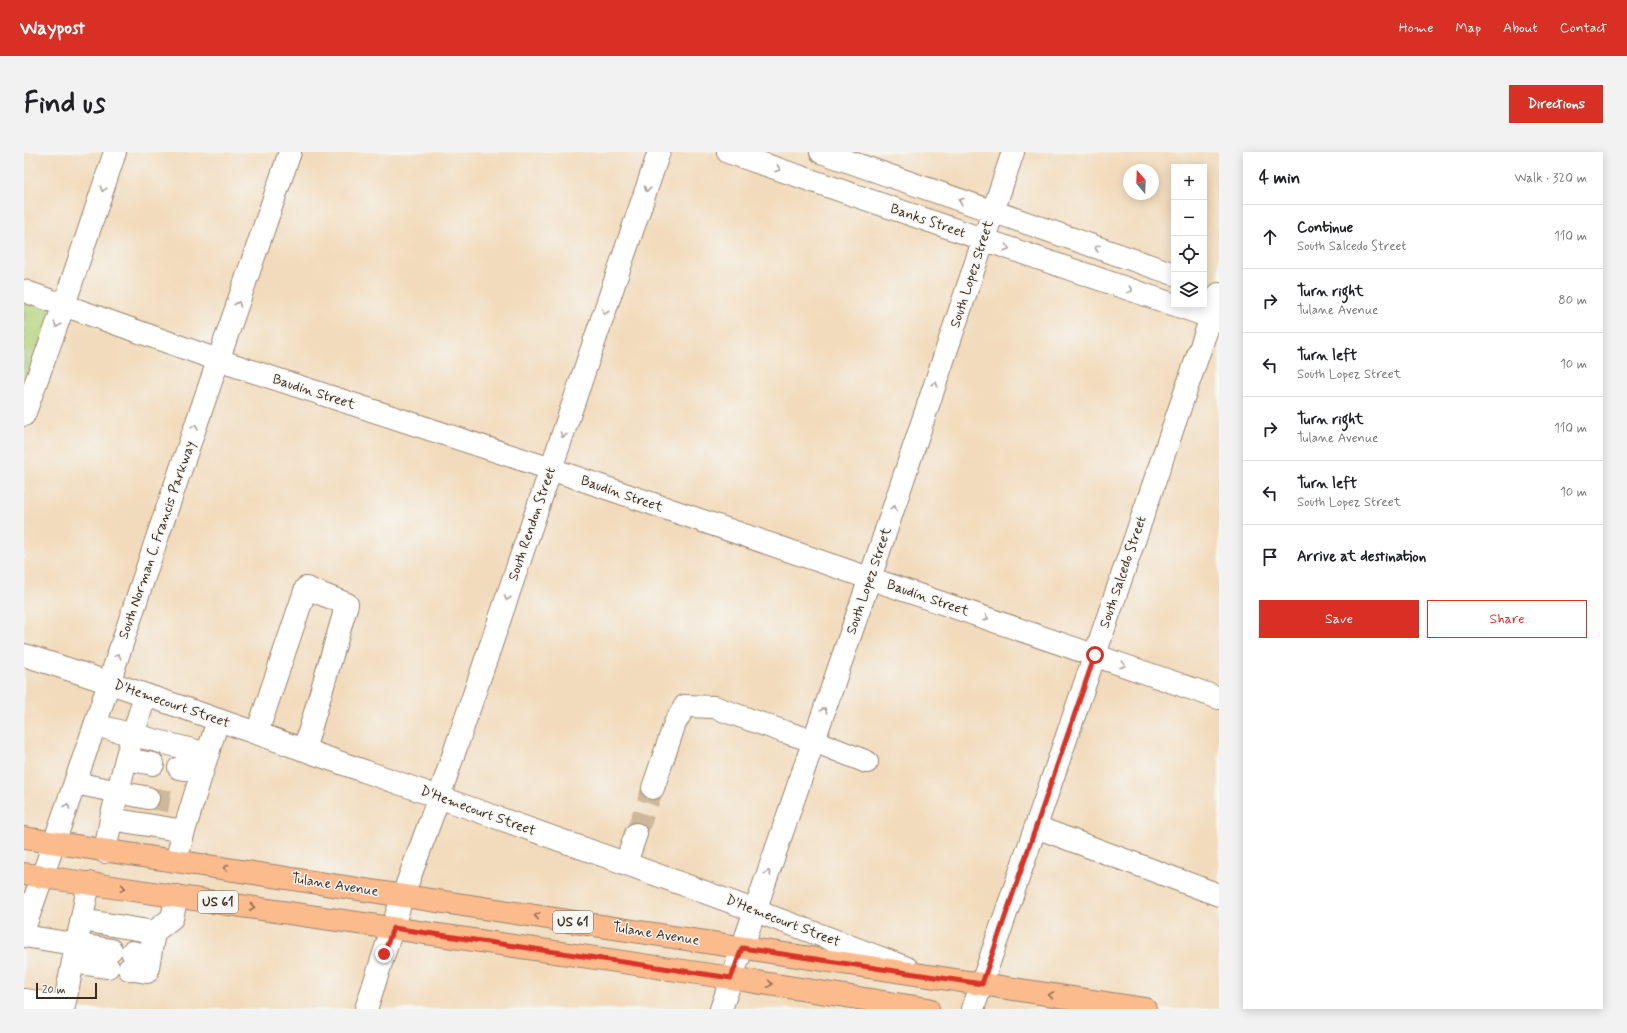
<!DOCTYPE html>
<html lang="en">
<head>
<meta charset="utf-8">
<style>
	:root { --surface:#fff; --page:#f2f2f2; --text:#202124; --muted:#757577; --line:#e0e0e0; --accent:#d93025 }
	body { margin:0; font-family:Mynerve,sans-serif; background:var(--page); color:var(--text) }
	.controls { position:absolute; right:12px; top:12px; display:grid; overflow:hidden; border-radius:0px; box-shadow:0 2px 10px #0003 }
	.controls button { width:36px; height:36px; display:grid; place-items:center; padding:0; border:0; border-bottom:1px solid var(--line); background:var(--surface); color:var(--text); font:20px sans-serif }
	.compass { position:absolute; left:1099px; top:12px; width:36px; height:36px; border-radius:50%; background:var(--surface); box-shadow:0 2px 10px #0003; rotate:341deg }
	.scale { position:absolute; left:12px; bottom:10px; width:61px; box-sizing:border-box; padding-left:4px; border:2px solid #3b2a1e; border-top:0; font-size:11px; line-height:14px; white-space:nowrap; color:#3b2a1e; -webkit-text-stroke:3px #f6f6f2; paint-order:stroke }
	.stop { position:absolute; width:12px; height:12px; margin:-9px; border:3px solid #d93025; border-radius:50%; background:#fff }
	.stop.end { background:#d93025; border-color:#fff; box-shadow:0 1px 4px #0008 }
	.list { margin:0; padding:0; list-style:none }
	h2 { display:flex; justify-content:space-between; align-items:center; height:52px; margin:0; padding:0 16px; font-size:17px }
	h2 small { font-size:13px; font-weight:400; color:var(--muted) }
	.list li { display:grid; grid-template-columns:26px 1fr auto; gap:12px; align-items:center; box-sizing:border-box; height:64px; padding:0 16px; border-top:1px solid var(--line) }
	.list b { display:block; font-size:15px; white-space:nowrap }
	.list p { margin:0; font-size:13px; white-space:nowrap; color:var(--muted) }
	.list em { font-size:13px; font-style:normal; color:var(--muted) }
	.actions { display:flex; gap:8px; padding:12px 16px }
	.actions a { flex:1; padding:9px 0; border:1px solid var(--accent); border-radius:0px; text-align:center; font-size:14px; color:var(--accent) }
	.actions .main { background:var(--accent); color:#fff }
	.icon { flex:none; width:22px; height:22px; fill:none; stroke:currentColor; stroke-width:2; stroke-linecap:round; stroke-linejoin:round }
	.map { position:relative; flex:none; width:1195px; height:857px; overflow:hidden; border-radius:0px }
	header { display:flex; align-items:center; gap:24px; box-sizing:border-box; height:56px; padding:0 20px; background:var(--accent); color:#fff }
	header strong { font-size:19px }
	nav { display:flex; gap:22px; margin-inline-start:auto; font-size:14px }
	.intro { display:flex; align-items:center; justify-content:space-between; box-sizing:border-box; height:96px; padding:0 24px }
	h1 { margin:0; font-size:28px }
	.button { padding:10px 18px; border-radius:0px; background:var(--accent); color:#fff; font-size:14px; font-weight:700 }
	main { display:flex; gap:24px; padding:0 24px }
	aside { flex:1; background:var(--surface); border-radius:0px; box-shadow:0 2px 10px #0003 }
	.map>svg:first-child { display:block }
	.green { fill:#b3d27a; stroke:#777e4c }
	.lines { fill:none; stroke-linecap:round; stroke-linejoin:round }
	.minor-tunnel { stroke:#cdb89c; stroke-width:22; stroke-dasharray:22 11; stroke-linecap:butt }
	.minor-casing { stroke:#96826d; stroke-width:24 }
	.major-casing { stroke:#96826d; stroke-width:24 }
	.minor { stroke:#fff; stroke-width:22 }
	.major { stroke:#fbbb8d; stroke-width:22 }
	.oneway { stroke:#a79f9a }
	.oneway2 { stroke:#916b50 }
	.route { stroke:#d93025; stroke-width:5 }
	.labels { text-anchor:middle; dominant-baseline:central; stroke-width:3; stroke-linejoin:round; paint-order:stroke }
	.shield { fill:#f6f6f2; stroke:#73675e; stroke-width:1 }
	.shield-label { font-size:13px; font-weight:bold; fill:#3b2a1e }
	.street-label { font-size:14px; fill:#3b2a1e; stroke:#f6f6f2 }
</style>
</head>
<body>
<header>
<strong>Waypost</strong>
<nav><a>Home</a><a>Map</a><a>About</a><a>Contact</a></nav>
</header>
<div class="intro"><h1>Find us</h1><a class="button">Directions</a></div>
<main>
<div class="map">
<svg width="1195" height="857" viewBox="0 0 1195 857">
	<rect width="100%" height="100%" fill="#f6f6f2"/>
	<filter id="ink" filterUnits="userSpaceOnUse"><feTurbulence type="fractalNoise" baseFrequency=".025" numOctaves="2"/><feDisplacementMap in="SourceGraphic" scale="8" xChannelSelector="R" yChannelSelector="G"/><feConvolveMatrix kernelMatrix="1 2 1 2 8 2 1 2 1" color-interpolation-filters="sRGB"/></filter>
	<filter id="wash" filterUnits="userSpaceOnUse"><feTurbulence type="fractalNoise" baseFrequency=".012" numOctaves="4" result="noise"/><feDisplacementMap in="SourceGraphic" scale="16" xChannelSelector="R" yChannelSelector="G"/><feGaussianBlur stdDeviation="0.9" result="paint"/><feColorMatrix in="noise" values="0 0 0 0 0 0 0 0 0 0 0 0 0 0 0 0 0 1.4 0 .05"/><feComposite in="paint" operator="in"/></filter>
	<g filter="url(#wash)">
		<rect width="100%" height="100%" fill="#f2dbbc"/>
		<!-- green -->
		<path class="green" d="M0,139L40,153L0,263Z"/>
	</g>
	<g filter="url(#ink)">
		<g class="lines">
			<!-- minor-tunnel -->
			<path class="minor-tunnel" d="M124,646L149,650
				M612,682L629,636"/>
			<defs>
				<path id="minor" d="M704,0L1195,168
					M797,0L1150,122
					M0,139L194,208L527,317L1195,546
					M0,263L40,153L91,0
					M0,503C115,539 229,580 343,620C524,683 704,747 883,816
					M71,573L184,602
					M233,581L282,436L323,452L280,598
					M102,607L129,612
					M155,616L178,620
					M51,631L124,646
					M629,636L651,571L661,554L690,555L761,580L790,589L843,610
					M87,667L102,607L121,543
					M1012,675L1195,743
					M160,679L194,568
					M81,700L87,667L160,679L152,709
					M602,711L612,682
					M58,768L130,780L126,804L108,800
					M0,777L71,573L132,389L266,0
					M130,780L148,766L153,744
					M0,784L87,798
					M49,810L84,815
					M105,817L123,820L126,804
					M0,848L40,854L65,731
					M342,857L379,743L415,645L635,0
					M697,857L846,426L989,0
					M949,857L1195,142"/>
				<path id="major" d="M0,686L1121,857
					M0,722L707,826L904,857"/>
			</defs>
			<!-- minor casing -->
			<use href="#minor" class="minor-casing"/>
			<!-- major casing -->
			<use href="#major" class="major-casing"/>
			<!-- minor -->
			<use href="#minor" class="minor"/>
			<!-- major -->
			<use href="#major" class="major"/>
		</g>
		<!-- one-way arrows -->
		<defs><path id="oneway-chevron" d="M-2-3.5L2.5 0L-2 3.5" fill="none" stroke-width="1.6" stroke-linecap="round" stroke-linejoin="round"/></defs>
		<g class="oneway">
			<use href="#oneway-chevron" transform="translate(754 17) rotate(19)"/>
			<use href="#oneway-chevron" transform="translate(79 37) rotate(108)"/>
			<use href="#oneway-chevron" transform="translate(623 37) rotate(109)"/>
			<use href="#oneway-chevron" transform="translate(937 49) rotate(-161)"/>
			<use href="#oneway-chevron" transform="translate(983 96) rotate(19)"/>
			<use href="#oneway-chevron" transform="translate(1073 96) rotate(-161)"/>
			<use href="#oneway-chevron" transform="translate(1106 138) rotate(19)"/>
			<use href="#oneway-chevron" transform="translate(214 152) rotate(-71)"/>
			<use href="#oneway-chevron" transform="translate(581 160) rotate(109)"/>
			<use href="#oneway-chevron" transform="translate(33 173) rotate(110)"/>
			<use href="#oneway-chevron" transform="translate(911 232) rotate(-71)"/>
			<use href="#oneway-chevron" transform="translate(171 275) rotate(-71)"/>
			<use href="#oneway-chevron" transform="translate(539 283) rotate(109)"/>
			<use href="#oneway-chevron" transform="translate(870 356) rotate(-71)"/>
			<use href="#oneway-chevron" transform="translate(483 446) rotate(109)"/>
			<use href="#oneway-chevron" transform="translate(962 466) rotate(19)"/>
			<use href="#oneway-chevron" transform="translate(94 504) rotate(-72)"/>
			<use href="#oneway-chevron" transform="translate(1099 513) rotate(19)"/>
			<use href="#oneway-chevron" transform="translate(800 558) rotate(-71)"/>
			<use href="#oneway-chevron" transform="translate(43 654) rotate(-70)"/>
			<use href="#oneway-chevron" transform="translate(744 721) rotate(-71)"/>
		</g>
		<g class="oneway2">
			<use href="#oneway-chevron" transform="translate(202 716) rotate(-171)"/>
			<use href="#oneway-chevron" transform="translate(99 736) rotate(8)"/>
			<use href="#oneway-chevron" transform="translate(228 755) rotate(8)"/>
			<use href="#oneway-chevron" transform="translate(513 764) rotate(-171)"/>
			<use href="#oneway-chevron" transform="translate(746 832) rotate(9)"/>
			<use href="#oneway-chevron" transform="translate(1027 843) rotate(-171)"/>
		</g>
	</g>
	<g class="lines" filter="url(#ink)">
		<!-- route -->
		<path class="route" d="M360,802L369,776L707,826L718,796L958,832L1071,503"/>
	</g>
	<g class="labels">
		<!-- shield labels -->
		<g class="shield">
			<rect x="174" y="739" width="40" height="22" rx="3"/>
			<rect x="529" y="759" width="40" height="22" rx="3"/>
		</g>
		<g class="shield-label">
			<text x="194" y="750">US 61</text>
			<text x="549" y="770">US 61</text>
		</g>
		<!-- street labels -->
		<g class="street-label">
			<text transform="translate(904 69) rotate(19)">Banks Street</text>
			<text transform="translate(948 122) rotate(-72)">South Lopez Street</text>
			<text transform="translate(290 240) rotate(18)">Baudin Street</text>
			<text transform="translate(598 342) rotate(19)">Baudin Street</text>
			<text transform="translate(508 372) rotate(-71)">South Rendon Street</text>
			<text transform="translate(133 388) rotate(-71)">South Norman C. Francis Parkway</text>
			<text transform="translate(1099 420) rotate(-71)">South Salcedo Street</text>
			<text transform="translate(845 429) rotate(-71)">South Lopez Street</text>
			<text transform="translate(904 446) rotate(19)">Baudin Street</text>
			<text transform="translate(148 552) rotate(19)">D'Hemecourt Street</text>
			<text transform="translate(454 659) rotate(20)">D'Hemecourt Street</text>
			<text transform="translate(311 733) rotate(9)">Tulane Avenue</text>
			<text transform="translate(759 769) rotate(21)">D'Hemecourt Street</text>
			<text transform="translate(632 782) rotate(9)">Tulane Avenue</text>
		</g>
	</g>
</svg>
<div class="controls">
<button>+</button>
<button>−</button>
<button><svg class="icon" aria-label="locate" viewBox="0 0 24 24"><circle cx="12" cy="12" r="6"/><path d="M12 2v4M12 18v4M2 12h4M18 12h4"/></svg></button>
<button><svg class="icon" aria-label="layers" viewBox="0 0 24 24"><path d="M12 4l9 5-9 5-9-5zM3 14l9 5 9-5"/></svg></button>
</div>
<svg class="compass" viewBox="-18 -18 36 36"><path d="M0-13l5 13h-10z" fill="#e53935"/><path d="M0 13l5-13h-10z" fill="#757577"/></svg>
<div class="scale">20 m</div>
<div class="stop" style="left:1071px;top:503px"></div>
<div class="stop end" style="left:360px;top:802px"></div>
</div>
<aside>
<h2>4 min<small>Walk · 320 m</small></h2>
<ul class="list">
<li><svg class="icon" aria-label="ahead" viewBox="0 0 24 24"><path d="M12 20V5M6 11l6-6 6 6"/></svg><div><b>Continue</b><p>South Salcedo Street</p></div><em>110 m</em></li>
<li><svg class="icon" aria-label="right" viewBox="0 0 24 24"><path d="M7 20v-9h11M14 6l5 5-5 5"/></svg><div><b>Turn right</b><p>Tulane Avenue</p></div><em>80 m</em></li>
<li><svg class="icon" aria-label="left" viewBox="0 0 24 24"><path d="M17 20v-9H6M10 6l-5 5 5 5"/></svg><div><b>Turn left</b><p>South Lopez Street</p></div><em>10 m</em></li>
<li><svg class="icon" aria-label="right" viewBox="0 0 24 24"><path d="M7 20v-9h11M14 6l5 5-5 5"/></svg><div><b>Turn right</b><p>Tulane Avenue</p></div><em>110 m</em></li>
<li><svg class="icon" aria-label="left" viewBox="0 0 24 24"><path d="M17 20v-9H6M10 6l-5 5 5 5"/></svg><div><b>Turn left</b><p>South Lopez Street</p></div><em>10 m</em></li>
<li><svg class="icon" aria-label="arrive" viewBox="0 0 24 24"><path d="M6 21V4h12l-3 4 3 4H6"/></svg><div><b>Arrive at destination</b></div></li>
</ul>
<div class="actions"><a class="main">Save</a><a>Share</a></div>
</aside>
</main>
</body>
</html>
